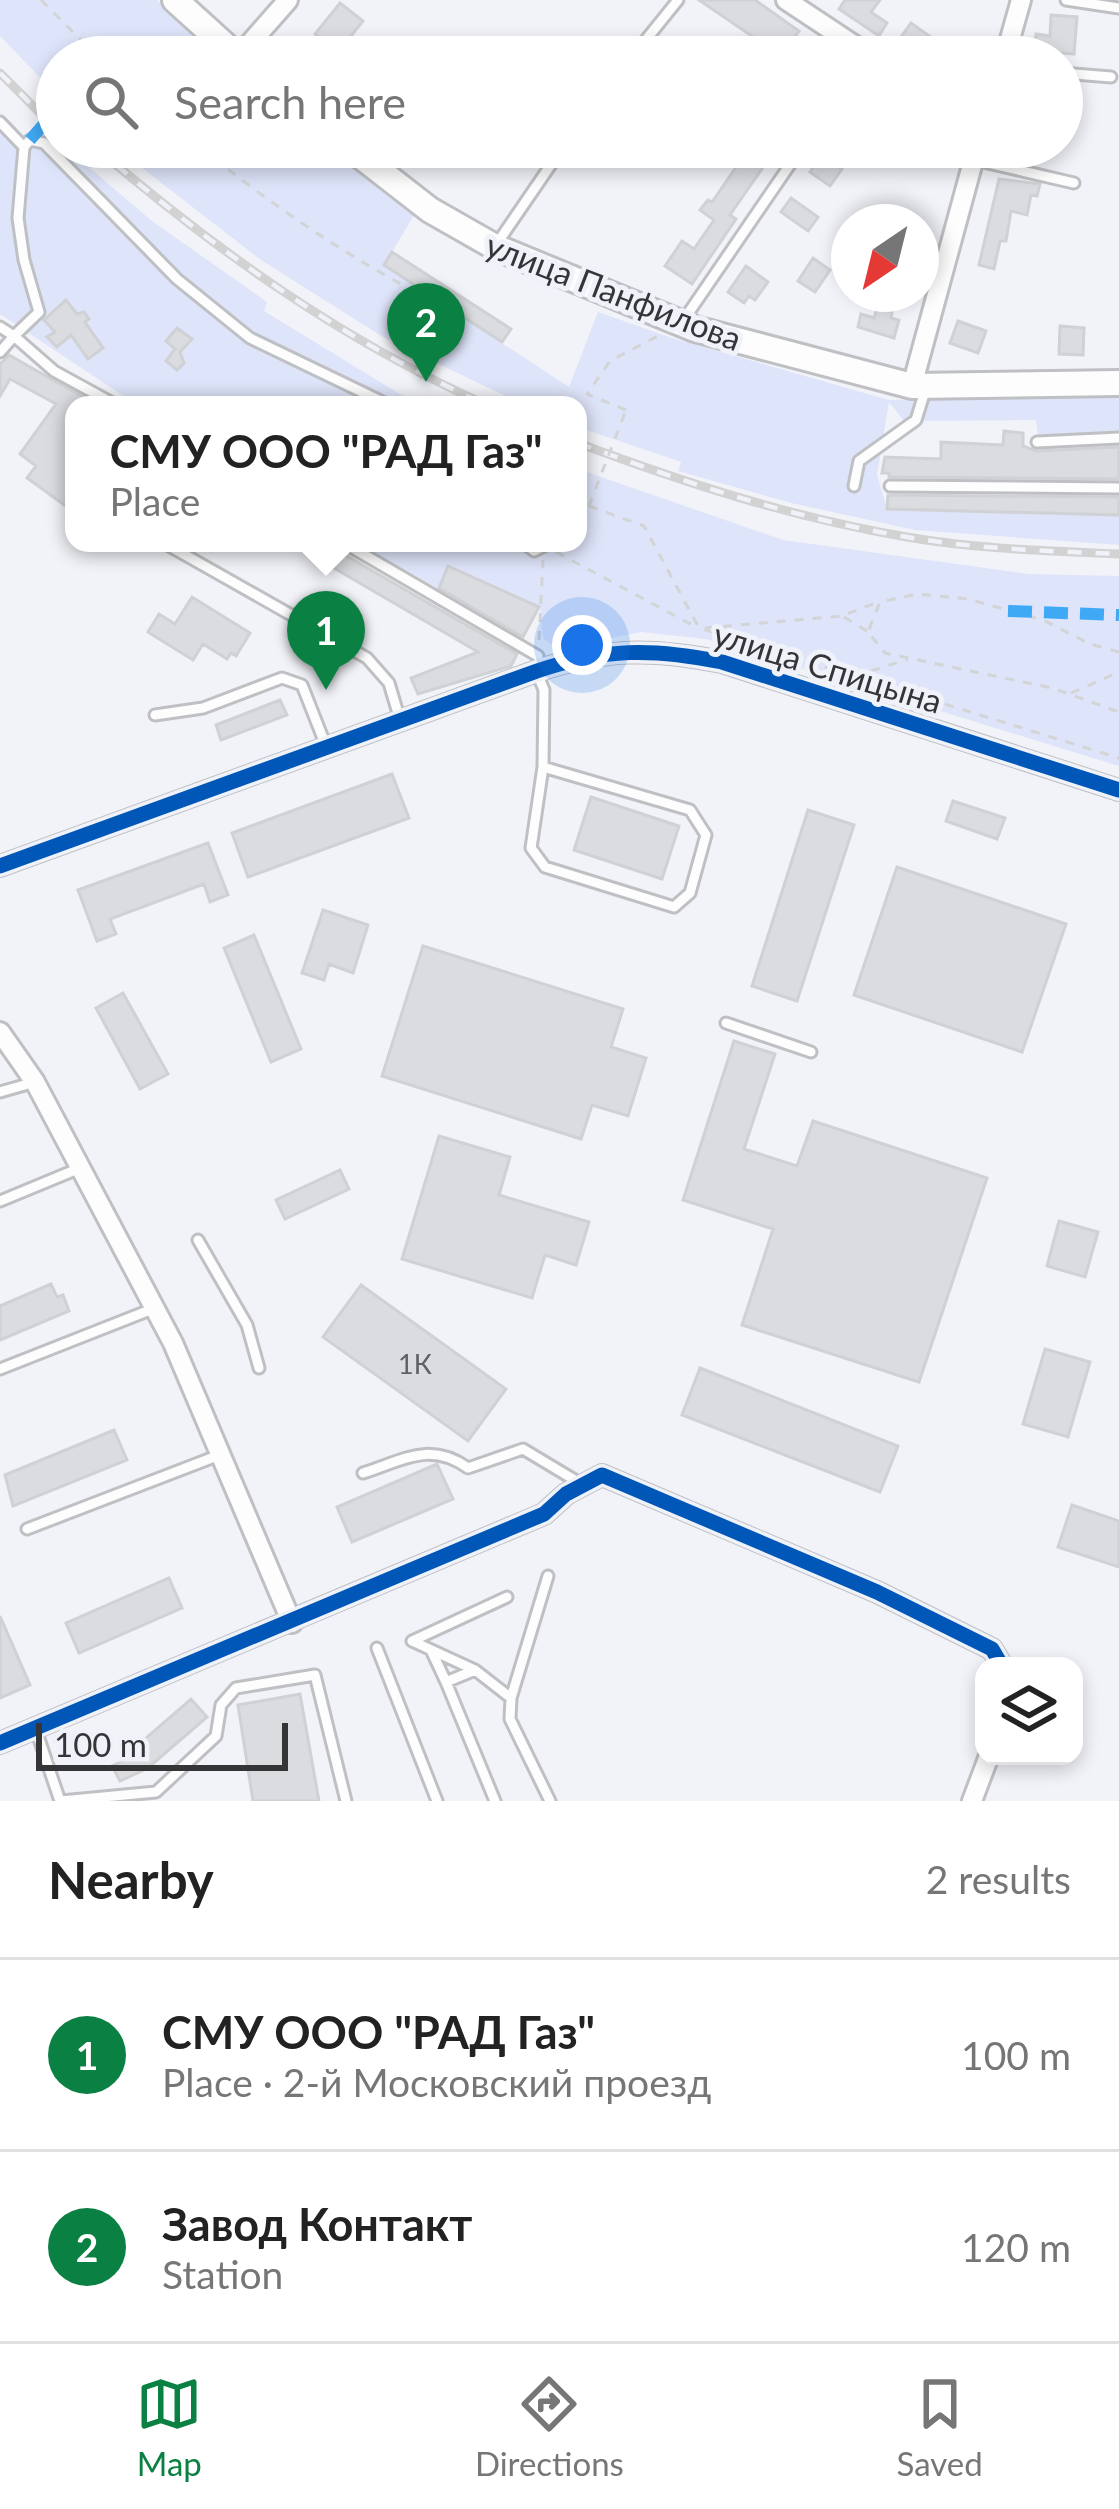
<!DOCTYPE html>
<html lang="en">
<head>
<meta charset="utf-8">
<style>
	:root { --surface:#fff; --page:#f2f2f2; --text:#222; --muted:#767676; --line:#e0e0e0; --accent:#0b8043 }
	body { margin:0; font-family:Lato,sans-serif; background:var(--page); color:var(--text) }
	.controls { position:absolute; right:36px; bottom:36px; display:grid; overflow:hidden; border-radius:24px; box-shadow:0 6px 18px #0003 }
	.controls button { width:108px; height:108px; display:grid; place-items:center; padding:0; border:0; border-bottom:3px solid var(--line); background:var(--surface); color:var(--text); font:60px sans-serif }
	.compass { position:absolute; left:831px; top:204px; width:108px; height:108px; border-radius:50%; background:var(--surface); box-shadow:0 6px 18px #0003; rotate:215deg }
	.scale { position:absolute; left:36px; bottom:30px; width:252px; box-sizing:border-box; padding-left:12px; border:6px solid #353538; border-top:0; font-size:33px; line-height:42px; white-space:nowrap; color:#353538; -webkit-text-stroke:9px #f0f2fa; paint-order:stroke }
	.you { position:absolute; left:582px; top:645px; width:42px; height:42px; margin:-30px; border:9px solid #fff; border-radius:50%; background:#1a73e8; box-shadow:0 0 0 18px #1a73e833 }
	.badge { display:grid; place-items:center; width:78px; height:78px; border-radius:50%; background:var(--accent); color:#fff; font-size:39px; font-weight:700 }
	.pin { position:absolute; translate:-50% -99px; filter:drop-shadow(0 3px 6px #0008) }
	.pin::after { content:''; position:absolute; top:63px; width:42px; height:36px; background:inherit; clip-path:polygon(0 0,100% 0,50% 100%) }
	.popup { position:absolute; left:65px; top:396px; width:522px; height:156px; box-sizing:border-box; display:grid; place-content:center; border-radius:24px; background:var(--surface); filter:drop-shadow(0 3px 9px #0005); font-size:39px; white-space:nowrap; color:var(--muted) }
	.popup b { font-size:45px; color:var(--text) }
	.popup::after { content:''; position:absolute; left:50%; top:100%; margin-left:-24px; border:24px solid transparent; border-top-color:var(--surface) }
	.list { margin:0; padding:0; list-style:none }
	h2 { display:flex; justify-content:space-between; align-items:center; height:156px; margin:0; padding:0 48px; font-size:51px }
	h2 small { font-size:39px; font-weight:400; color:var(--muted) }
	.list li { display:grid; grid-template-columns:78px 1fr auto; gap:36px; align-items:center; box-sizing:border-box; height:192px; padding:0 48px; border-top:3px solid var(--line) }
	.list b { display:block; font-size:45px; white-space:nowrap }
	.list p { margin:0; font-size:39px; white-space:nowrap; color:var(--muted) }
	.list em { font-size:39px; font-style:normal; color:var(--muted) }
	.icon { flex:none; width:66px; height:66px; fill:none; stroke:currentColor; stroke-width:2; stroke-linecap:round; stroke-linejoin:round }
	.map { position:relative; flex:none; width:1119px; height:1801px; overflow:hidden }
	.search { position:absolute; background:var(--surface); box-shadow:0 6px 18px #0003; left:36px; right:36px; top:36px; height:132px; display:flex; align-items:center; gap:30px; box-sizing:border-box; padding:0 42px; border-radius:66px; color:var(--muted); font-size:45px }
	.sheet { height:540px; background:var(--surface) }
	nav { display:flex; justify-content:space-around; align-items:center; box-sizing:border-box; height:168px; border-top:3px solid var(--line); background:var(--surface); font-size:33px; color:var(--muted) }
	nav a { display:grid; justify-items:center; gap:6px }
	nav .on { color:var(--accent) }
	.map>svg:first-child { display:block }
	.green { fill:#dee4f9 }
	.building { fill:#dbdce0; stroke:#d0d1d4; stroke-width:3 }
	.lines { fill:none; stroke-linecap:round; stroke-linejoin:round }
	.service-casing { stroke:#bfc0c3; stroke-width:15 }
	.minor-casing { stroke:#bfc0c3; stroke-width:24 }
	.secondary-casing { stroke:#bfc0c3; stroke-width:30 }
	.path { stroke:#d3d4d5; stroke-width:3; stroke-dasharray:9 9; stroke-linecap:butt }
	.service { stroke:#fdfdfe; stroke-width:9 }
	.minor { stroke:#fdfdfe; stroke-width:18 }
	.secondary { stroke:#fdfdfe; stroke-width:24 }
	.rail-casing { stroke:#d2d2d3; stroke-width:9 }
	.rail { stroke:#f0f2fa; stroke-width:4.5; stroke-dasharray:14; stroke-linecap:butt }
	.path-bridge { stroke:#d3d4d5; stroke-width:3; stroke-dasharray:9 9; stroke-linecap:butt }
	.quiet { stroke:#3fa9f5; stroke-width:12; stroke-dasharray:24 12; stroke-linecap:butt }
	.cycleway-casing { stroke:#f0f2fa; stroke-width:22 }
	.cycleway { stroke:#0057b8; stroke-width:15 }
	.labels { text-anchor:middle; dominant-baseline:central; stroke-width:10; stroke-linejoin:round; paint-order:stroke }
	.number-label { font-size:27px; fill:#5f6063 }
	.street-label { font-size:33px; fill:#353538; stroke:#f0f2fa }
</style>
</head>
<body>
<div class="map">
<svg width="1119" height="1801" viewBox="0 0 1119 1801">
	<rect width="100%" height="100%" fill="#f2f3f8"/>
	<!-- green -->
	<path class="green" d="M0,0H157L219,57H57V95L0,36Z
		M0,114L20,138L40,125L57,140V147H65L152,221L267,302L264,311L398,393L426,405H137L0,314Z
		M115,147H329L414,215L384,266L569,387L598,312L672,338L889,400L1119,396V432L1038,435L1036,420L904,421L889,402L877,475L887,509L1119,515V545L915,530L791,503L678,471L681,462L578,427V405H524L383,337L261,260Z
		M578,469L783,540L1029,574L1119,576V766L706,639L641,632L557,649L543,638L540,607L449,566L439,589L358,543H578Z"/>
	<!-- building -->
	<path class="building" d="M699,0H755L799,31L781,56Z
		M845,0H880L871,12L887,23L879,36L839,9Z
		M340,3L363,21L338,52L315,34Z
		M1051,15L1077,17L1074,54L1051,52L1050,57H1034L1036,34L1050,36Z
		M911,23L935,40L923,57H915L896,44Z
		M750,147H777L730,215L736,219L692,284L665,266L682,241L694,249L714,220L700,210L708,200L712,202Z
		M821,155L842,169L830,186L810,172Z
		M999,179L1040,184L1037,196L1031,195L1027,215L1011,211L1006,241H1000L994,269L979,265Z
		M791,198L818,217L808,231L781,212Z
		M392,252L511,329L502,342L384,265Z
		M813,258L830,270L815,292L798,281Z
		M746,266L768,282L755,300L749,296L744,303L728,292Z
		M66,300L77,314L84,312L89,319L85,322L103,348L88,359L71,335L57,347L47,337L55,332L44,320Z
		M877,308L892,312L891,318L899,320L894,338L858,327L861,314L874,318Z
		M958,321L986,331L978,353L950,343Z
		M1060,326L1084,328L1083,355L1059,354Z
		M177,328L192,339L180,352L184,363L177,370L166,361L175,349L166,341Z
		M9,355L97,405H74V512L27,478L36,466L20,454L56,404L10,379L0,396V364Z
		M1004,431L1023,433V446L1036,451L1119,447V479L889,477V473H882L885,457L941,459V442L1003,445Z
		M888,495L1119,497V515L887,509Z
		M291,543H324L517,654L511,666L418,694L411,678L478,652Z
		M448,566L539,607L523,637L439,588Z
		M192,597L250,633L236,656L231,653L227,659L203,644L193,660L148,632L159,614L175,624Z
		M280,700L287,715L221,740L216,725Z
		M392,774L409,818L248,877L232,833Z
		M591,797L679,826L662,879L574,850Z
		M953,801L1005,818L997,839L946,821Z
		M808,810L854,825L797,1001L752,986Z
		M208,843L228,895L210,902L204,884L110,919L116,934L97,941L78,890Z
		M897,867L1066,924L1022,1052L854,995Z
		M323,910L368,925L353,973L329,964L324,980L302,973Z
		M254,935L301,1049L271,1062L224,948Z
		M423,946L623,1009L611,1047L646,1058L628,1116L592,1105L581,1139L382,1076Z
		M123,993L168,1074L140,1089L96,1008Z
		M734,1041L775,1054L744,1149L797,1166L813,1121L987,1178L919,1382L742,1325L773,1229L683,1200Z
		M439,1136L510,1157L499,1195L589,1222L576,1265L545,1255L532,1298L402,1259Z
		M340,1170L349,1189L285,1219L276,1200Z
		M1059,1221L1098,1232L1085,1277L1047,1266Z
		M51,1284L57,1297L63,1295L69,1311L0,1340V1306Z
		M361,1285L506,1389L468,1441L323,1337Z
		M1045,1349L1090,1362L1068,1437L1023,1424Z
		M700,1368L898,1446L880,1492L682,1415Z
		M114,1430L127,1460L13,1506L5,1475Z
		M437,1464L453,1499L352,1542L337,1507Z
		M1072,1505L1119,1521V1567L1058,1547Z
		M169,1578L182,1608L79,1653L66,1623Z
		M0,1616L30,1685L0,1698Z
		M300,1694L319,1801H253L238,1705Z
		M191,1699L207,1717L148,1768L120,1781L112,1766L135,1755L131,1751Z"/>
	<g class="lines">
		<defs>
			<path id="service" d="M1066,0L1119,8
				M632,57L678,0
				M1062,73L1111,77
				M0,122L24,147L18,218L24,260L39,312L14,336L0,327
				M24,147L30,140L44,143L177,279L250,338L389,405
				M975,160L1074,183
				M498,242L563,147
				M683,321L802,147
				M0,352L14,336L54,371L116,405
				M1037,442L1119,438
				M854,486L859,461L916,420L925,391
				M890,486L1119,488
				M164,543L367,658L389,683L400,720
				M344,543L538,656
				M524,543L534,551L544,546
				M537,673L544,690L543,767L690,810L706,835L690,893L674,907L545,867L531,848L543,767
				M155,715L203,708L282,678L302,685L326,746
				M726,1023L811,1052
				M0,1092L35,1082
				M0,1201L80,1168
				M198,1240L247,1325L259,1368
				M0,1369L155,1308
				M363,1473C404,1460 430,1441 468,1468L523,1449L583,1485
				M27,1529L222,1454
				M507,1597L412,1641L475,1670L511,1698L548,1576
				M377,1648L437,1801
				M431,1650L446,1682L475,1670
				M446,1682L495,1801
				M511,1698L510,1719L550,1801
				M35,1727L60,1801
				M61,1801L156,1792L216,1736L221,1705L236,1688L315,1675L346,1801"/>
			<path id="minor" d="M786,0L872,57
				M238,57L288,0
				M1005,57L1021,0
				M912,386L977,147
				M0,866L537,671C605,648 652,648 722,662L1119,790
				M0,1032L35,1082L173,1343L292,1623
				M0,1743L544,1514L566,1494L602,1475L877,1592L992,1649L1002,1666
				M972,1801L989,1756"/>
			<path id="secondary" d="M175,0L238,57
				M349,147L430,210L495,247L695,329L912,386L1119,383"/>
		</defs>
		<!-- service casing -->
		<use href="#service" class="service-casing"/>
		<!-- minor casing -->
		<use href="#minor" class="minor-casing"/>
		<!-- secondary casing -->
		<use href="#secondary" class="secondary-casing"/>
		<!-- path -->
		<path class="path" d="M41,0L98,57
			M200,147C268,202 337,250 414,291
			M626,410L587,394L610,361L658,336
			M589,506L644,526L699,628L1119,758
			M556,552L696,627
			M844,617L867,631
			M705,628L842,616L878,602
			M539,640L543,560
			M1119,652L1090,644L1043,620L968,599L918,594L880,602L868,632L885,653L1052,688L1119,712
			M837,682L908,659
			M1071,693L1119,672"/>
		<!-- service -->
		<use href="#service" class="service"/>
		<!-- minor -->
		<use href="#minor" class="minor"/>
		<!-- secondary -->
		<use href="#secondary" class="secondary"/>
		<defs>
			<path id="rail" d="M0,73L57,130
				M95,147C215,250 343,341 487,405
				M578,443C685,483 794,518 907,537C976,549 1049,551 1119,554"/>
		</defs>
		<!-- rail casing -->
		<use href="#rail" class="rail-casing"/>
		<!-- rail -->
		<use href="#rail" class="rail"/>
		<!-- path-bridge -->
		<path class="path-bridge" d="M589,506L626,410"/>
		<!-- quiet -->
		<path class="quiet" d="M30,140L57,109
			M414,291C435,310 434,337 422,361
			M1008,611L1119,615"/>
		<defs>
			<path id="cycleway" d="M0,866L537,671C605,648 652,648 722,662L1119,790
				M0,1743L544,1514L566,1494L602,1475L877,1592L992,1649L1002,1666"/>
		</defs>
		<!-- cycleway casing -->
		<use href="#cycleway" class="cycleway-casing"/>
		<!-- cycleway -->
		<use href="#cycleway" class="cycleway"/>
	</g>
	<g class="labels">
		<!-- number labels -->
		<g class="number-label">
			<text x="415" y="1363">1К</text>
		</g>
		<!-- street labels -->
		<g class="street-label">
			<text transform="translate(614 291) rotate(21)">улица Панфилова</text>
			<text transform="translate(828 667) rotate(17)">улица Спицына</text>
		</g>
	</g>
</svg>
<div class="controls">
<button><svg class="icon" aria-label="layers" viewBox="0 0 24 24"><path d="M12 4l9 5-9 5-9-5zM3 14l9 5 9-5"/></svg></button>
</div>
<svg class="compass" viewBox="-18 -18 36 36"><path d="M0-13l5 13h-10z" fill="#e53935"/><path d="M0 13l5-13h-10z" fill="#767676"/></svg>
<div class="scale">100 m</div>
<div class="you"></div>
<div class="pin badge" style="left:326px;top:690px">1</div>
<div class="popup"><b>СМУ ООО &quot;РАД Газ&quot;</b>Place</div>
<div class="pin badge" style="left:426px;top:382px">2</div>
<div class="search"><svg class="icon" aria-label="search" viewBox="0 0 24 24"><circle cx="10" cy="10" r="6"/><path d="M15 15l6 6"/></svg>Search here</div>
</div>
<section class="sheet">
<h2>Nearby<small>2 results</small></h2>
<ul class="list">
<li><span class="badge">1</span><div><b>СМУ ООО &quot;РАД Газ&quot;</b><p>Place · 2-й Московский проезд</p></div><em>100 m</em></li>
<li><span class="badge">2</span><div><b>Завод Контакт</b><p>Station</p></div><em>120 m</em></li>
</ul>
</section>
<nav>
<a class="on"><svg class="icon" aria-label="map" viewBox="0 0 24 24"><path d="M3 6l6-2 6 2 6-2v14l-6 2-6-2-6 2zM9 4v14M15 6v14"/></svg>Map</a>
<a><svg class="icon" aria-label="directions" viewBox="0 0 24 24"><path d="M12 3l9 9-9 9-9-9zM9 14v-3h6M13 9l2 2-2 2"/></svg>Directions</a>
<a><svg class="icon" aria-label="saved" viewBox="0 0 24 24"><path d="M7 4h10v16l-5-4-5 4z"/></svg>Saved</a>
</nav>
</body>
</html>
